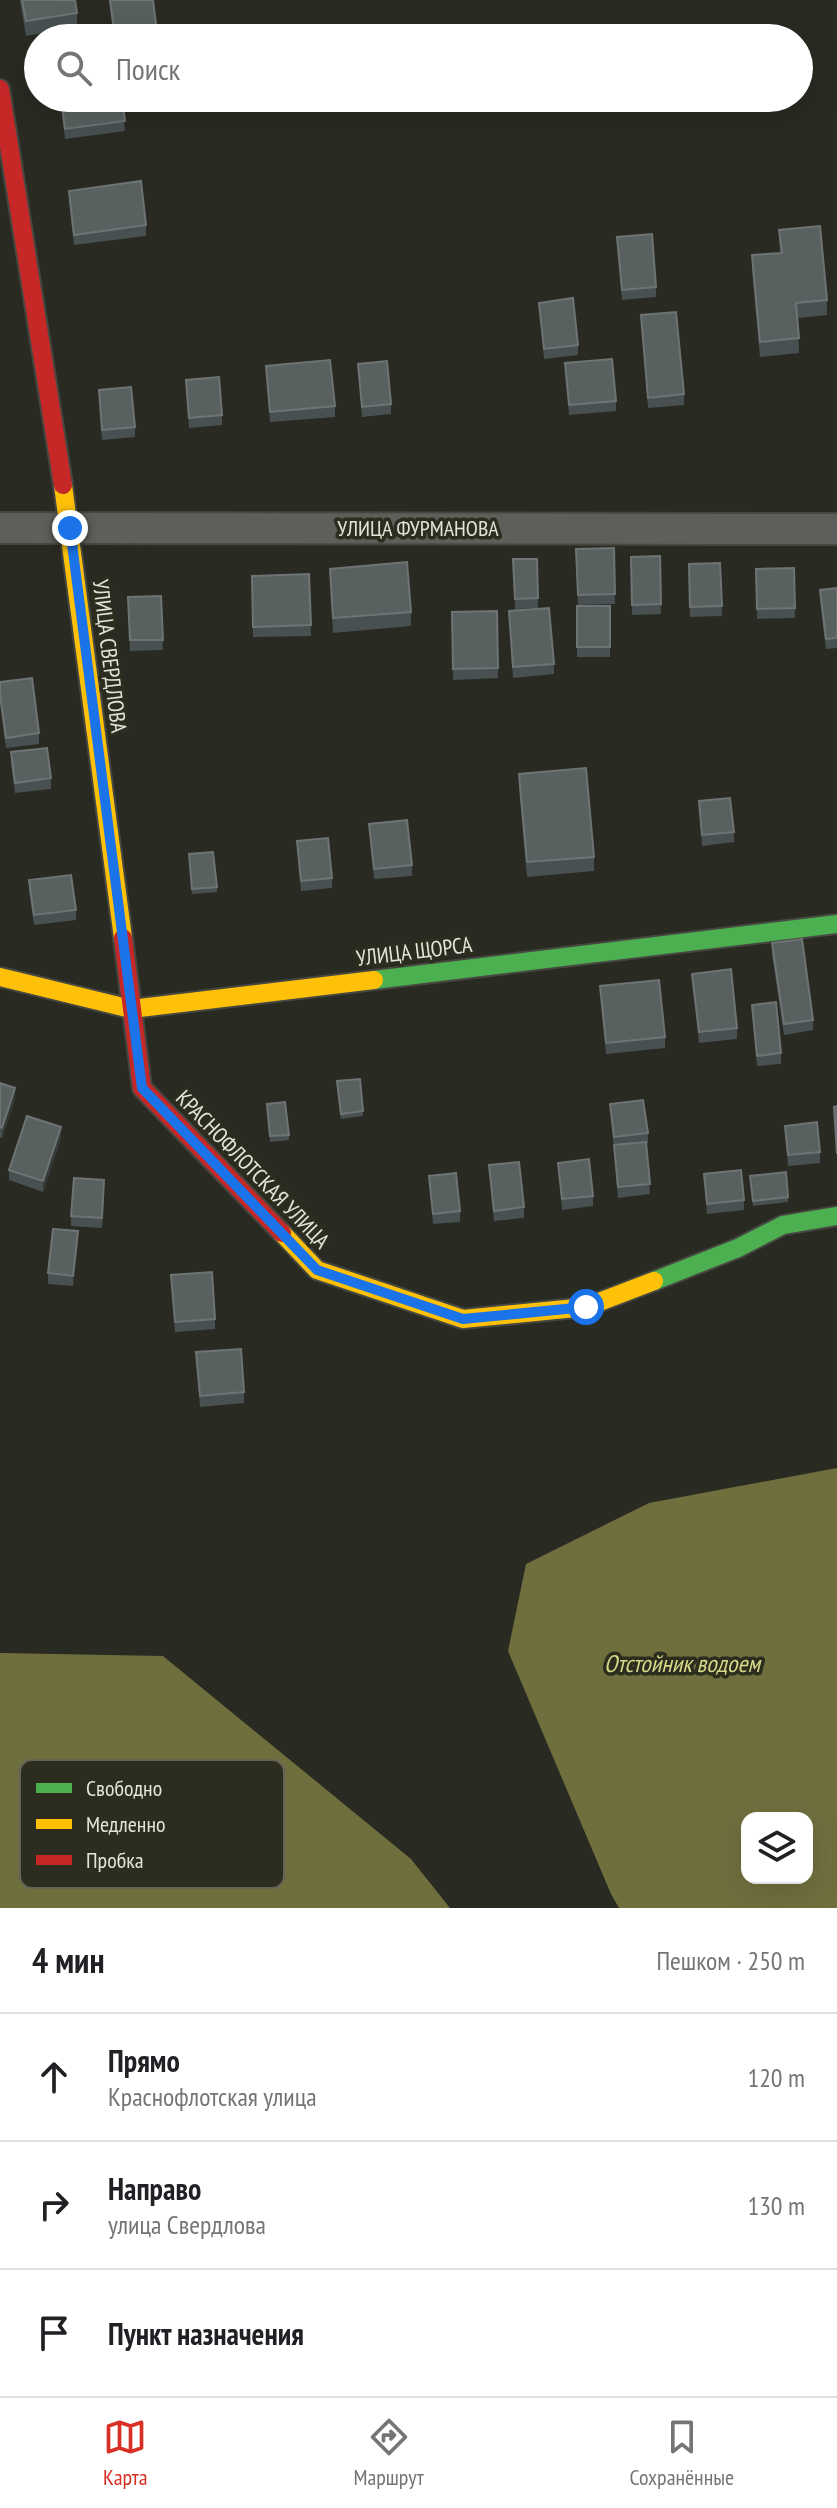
<!DOCTYPE html>
<html lang="ru">
<head>
<meta charset="utf-8">
<style>
	:root { --surface:#fff; --page:#f6f6f6; --text:#202124; --muted:#757577; --line:#e0e0e0; --accent:#d93025 }
	body { margin:0; font-family:"PT Sans Narrow",sans-serif; background:var(--page); color:var(--text) }
	.controls { position:absolute; right:24px; bottom:24px; display:grid; overflow:hidden; border-radius:16px; box-shadow:0 8px 32px #0002 }
	.controls button { width:72px; height:72px; display:grid; place-items:center; padding:0; border:0; border-bottom:2px solid var(--line); background:var(--surface); color:var(--text); font:40px sans-serif }
	.stop { position:absolute; width:24px; height:24px; margin:-18px; border:6px solid #1a73e8; border-radius:50%; background:#fff }
	.stop.end { background:#1a73e8; border-color:#fff; box-shadow:0 2px 8px #0008 }
	.list { margin:0; padding:0; list-style:none }
	h2 { display:flex; justify-content:space-between; align-items:center; height:104px; margin:0; padding:0 32px; font-size:34px }
	h2 small { font-size:26px; font-weight:400; color:var(--muted) }
	.list li { display:grid; grid-template-columns:52px 1fr auto; gap:24px; align-items:center; box-sizing:border-box; height:128px; padding:0 32px; border-top:2px solid var(--line) }
	.list b { display:block; font-size:30px; white-space:nowrap }
	.list p { margin:0; font-size:26px; white-space:nowrap; color:var(--muted) }
	.list em { font-size:26px; font-style:normal; color:var(--muted) }
	.icon { flex:none; width:44px; height:44px; fill:none; stroke:currentColor; stroke-width:2; stroke-linecap:round; stroke-linejoin:round }
	.map { position:relative; flex:none; width:837px; height:1908px; overflow:hidden }
	.search { position:absolute; background:var(--surface); box-shadow:0 8px 32px #0002; left:24px; right:24px; top:24px; height:88px; display:flex; align-items:center; gap:20px; box-sizing:border-box; padding:0 28px; border-radius:44px; color:var(--muted); font-size:30px }
	.sheet { height:488px; background:var(--surface) }
	nav { display:flex; justify-content:space-around; align-items:center; box-sizing:border-box; height:112px; border-top:2px solid var(--line); background:var(--surface); font-size:22px; color:var(--muted) }
	nav a { display:grid; justify-items:center; gap:4px }
	nav .on { color:var(--accent) }
	.map>svg:first-child { display:block }
	.water { fill:#6f6f3e; fill-rule:evenodd }
	.lines { fill:none; stroke-linecap:round; stroke-linejoin:round }
	.street-casing { stroke:#464740; stroke-width:34 }
	.fast-casing { stroke:#464740; stroke-width:22 }
	.slow-casing { stroke:#464740; stroke-width:22 }
	.jam-casing { stroke:#464740; stroke-width:22 }
	.street { stroke:#5e5e5a; stroke-width:30 }
	.fast { stroke:#4caf50; stroke-width:18 }
	.slow { stroke:#ffc107; stroke-width:18 }
	.jam { stroke:#c62828; stroke-width:18 }
	.wall { fill:#485051 }
	.shaded-wall { fill:#343a38 }
	.building { fill:#586060; stroke:#6e7473; stroke-width:2 }
	.route { stroke:#1a73e8; stroke-width:10 }
	.labels { text-anchor:middle; dominant-baseline:central; stroke-width:7; stroke-linejoin:round; paint-order:stroke }
	.street-label { font-size:22px; fill:#e3e3db; stroke:#2c2d1f }
	.water-label { font-size:24px; font-style:italic; fill:#d8d987; stroke:#2c2d1f }
	.key { fill:#2c2d1f; stroke:#636457; stroke-width:2 }
	.key-label { font-size:22px; fill:#e3e3db }
</style>
</head>
<body>
<div class="map">
<svg width="837" height="1908" viewBox="0 0 837 1908">
	<rect width="100%" height="100%" fill="#292a22"/>
	<!-- water -->
	<path class="water" d="M837,1468V1908H619L611,1894L508,1651L526,1564L649,1503ZM747,1818H807V1878H747Z
		M0,1653L163,1656L411,1859L450,1908H0Z"/>
	<g class="lines">
		<defs>
			<path id="street" d="M0,528L837,529"/>
			<path id="fast" d="M374,980L837,924
				M654,1281L738,1248L783,1225L837,1216"/>
			<path id="slow" d="M63,485L123,938
				M0,977L131,1009L374,980
				M282,1233L317,1270L463,1319L586,1307L654,1281"/>
			<path id="jam" d="M0,89L63,485
				M123,938L142,1088L282,1233"/>
		</defs>
		<!-- street casing -->
		<use href="#street" class="street-casing"/>
		<!-- fast casing -->
		<use href="#fast" class="fast-casing"/>
		<!-- slow casing -->
		<use href="#slow" class="slow-casing"/>
		<!-- jam casing -->
		<use href="#jam" class="jam-casing"/>
		<!-- street -->
		<use href="#street" class="street"/>
		<!-- fast -->
		<use href="#fast" class="fast"/>
		<!-- slow -->
		<use href="#slow" class="slow"/>
		<!-- jam -->
		<use href="#jam" class="jam"/>
	</g>
	<!-- wall -->
	<path class="wall" d="M20,0H75L77,13V27L26,36Z
		M109,0H153L157,38H114Z
		M60,98H122L125,131L65,139Z
		M69,191L146,225V236L74,245L69,201Z
		M779,230L827,300V315L798,318L799,353L760,357L752,270V255L780,253Z
		M617,237L656,287V297L622,300Z
		M539,303L578,345V355L544,359Z
		M641,315L684,394V405L648,408Z
		M565,363L616,401V411L569,415Z
		M358,364L391,404V414L362,417Z
		M266,366L335,406V417L270,422Z
		M186,380L222,415V425L189,428Z
		M99,390L135,427V437L102,440Z
		M614,548L615,604L578,605L576,549Z
		M660,556L661,614L632,615L631,557Z
		M513,559H537L538,608L515,609Z
		M720,563L722,616L690,617L689,564Z
		M794,568L795,618L757,619L756,569Z
		M330,569L411,612V626L333,633Z
		M309,574L311,636L253,637L252,576Z
		M837,588V648L826,649L820,600V590Z
		M161,596L163,650L130,651L128,597Z
		M577,606H610V657H577Z
		M497,611L498,678L453,680L452,612Z
		M509,611L554,664V674L513,678Z
		M0,682L39,733V744L6,748L0,704Z
		M11,752L51,778V789L15,793L11,763Z
		M519,774L594,857V871L527,877L519,788Z
		M699,801L734,832V842L702,846Z
		M369,824L412,865V876L374,879Z
		M297,841L332,878V888L301,891Z
		M189,859L217,887V892L192,894Z
		M29,880L76,910V920L34,925L29,891Z
		M772,943L813,1020V1030L784,1035L772,954Z
		M692,974L737,1028V1039L699,1043Z
		M600,986L665,1037V1048L606,1054Z
		M752,1005L781,1053V1064L757,1066Z
		M0,1083L15,1099L2,1138L0,1137Z
		M337,1087L363,1111V1116L341,1119Z
		M610,1104L648,1133V1143L646,1144L650,1194L618,1198Z
		M267,1110L289,1135V1140L270,1142Z
		M785,1126L820,1152V1163L788,1166Z
		M61,1138L43,1192L9,1180V1170Z
		M558,1163L593,1196V1206L562,1210Z
		M489,1165L524,1207V1218L494,1221Z
		M786,1172L788,1202L753,1206L750,1181Z
		M704,1174L744,1200V1210L707,1214Z
		M429,1176L460,1211V1222L433,1224Z
		M104,1190L102,1228L71,1226V1216Z
		M78,1242L73,1286L48,1284V1273Z
		M171,1275L215,1319V1329L175,1332Z
		M196,1352L244,1392V1403L200,1407Z"/>
	<!-- shaded-wall -->
	<path class="shaded-wall" d="M15,1088V1099L2,1138V1128Z
		M61,1127V1138L43,1192V1181Z
		M78,1231V1242L73,1286V1276Z"/>
	<!-- building -->
	<path class="building" d="M22,0H75L77,13L26,21Z
		M110,0H153L157,32L115,37Z
		M61,98H122L125,121L65,129Z
		M141,181L146,225L74,235L69,191Z
		M820,226L827,300L796,303L799,338L760,342L752,255L782,253L779,230Z
		M652,234L656,287L622,290L617,237Z
		M573,298L578,345L544,349L539,303Z
		M676,312L684,394L648,398L641,315Z
		M612,359L616,401L569,405L565,363Z
		M330,360L335,406L270,412L266,366Z
		M387,361L391,404L362,407L358,364Z
		M219,377L222,415L189,418L186,380Z
		M131,387L135,427L102,430L99,390Z
		M614,548L615,594L578,595L576,549Z
		M660,556L661,604L632,605L631,557Z
		M513,559H537L538,598L515,599Z
		M407,562L411,612L333,618L330,569Z
		M720,563L722,606L690,607L689,564Z
		M794,568L795,608L757,609L756,569Z
		M309,574L311,625L253,627L252,576Z
		M837,588V638L826,639L820,590Z
		M161,596L163,640H130L128,597Z
		M577,606H610V647H577Z
		M549,608L554,664L513,667L509,611Z
		M497,611L498,668L453,669L452,612Z
		M32,678L39,733L6,738L0,694V682Z
		M47,748L51,778L15,783L11,752Z
		M586,768L594,857L527,862L519,774Z
		M730,798L734,832L702,835L699,801Z
		M407,820L412,865L374,869L369,824Z
		M328,838L332,878L301,881L297,841Z
		M213,852L217,887L192,889L189,854Z
		M71,875L76,910L34,915L29,880Z
		M802,939L813,1020L784,1024L772,943Z
		M731,969L737,1028L699,1032L692,974Z
		M659,980L665,1037L606,1043L600,986Z
		M776,1002L781,1053L757,1056L752,1005Z
		M360,1079L363,1111L341,1114L337,1081Z
		M0,1083L15,1088L2,1128L0,1127Z
		M643,1100L648,1133L614,1137L610,1104Z
		M285,1102L289,1135L270,1136L267,1104Z
		M837,1106V1154L834,1107Z
		M27,1116L61,1127L43,1181L9,1170Z
		M817,1122L820,1152L788,1155L785,1126Z
		M646,1142L650,1184L618,1187L614,1145Z
		M589,1159L593,1196L562,1199L558,1163Z
		M519,1162L524,1207L494,1211L489,1165Z
		M741,1170L744,1200L707,1204L704,1174Z
		M786,1172L788,1197L753,1201L750,1176Z
		M456,1173L460,1211L433,1214L429,1176Z
		M74,1178L104,1180L102,1218L71,1216Z
		M53,1229L78,1231L73,1276L48,1273Z
		M212,1272L215,1319L175,1322L171,1275Z
		M241,1349L244,1392L200,1396L196,1352Z"/>
	<g class="lines">
		<!-- route -->
		<path class="route" d="M70,528L142,1088L317,1270L463,1319L586,1307"/>
	</g>
	<g class="labels">
		<!-- street labels -->
		<g class="street-label">
			<text x="418" y="528">УЛИЦА ФУРМАНОВА</text>
			<text transform="translate(110 656) rotate(83)">УЛИЦА СВЕРДЛОВА</text>
			<text transform="translate(414 951) rotate(-7)">УЛИЦА ЩОРСА</text>
			<text transform="translate(253 1169) rotate(46)">КРАСНОФЛОТСКАЯ УЛИЦА</text>
		</g>
		<!-- water labels -->
		<g class="water-label">
			<text x="682" y="1663">Отстойник водоем</text>
		</g>
	</g>
	<!-- legend -->
	<rect x="20" y="1760" width="264" height="128" rx="12" class="key"/>
	<rect x="36" y="1783" width="36" height="10" fill="#4caf50"/>
	<rect x="36" y="1819" width="36" height="10" fill="#ffc107"/>
	<rect x="36" y="1855" width="36" height="10" fill="#c62828"/>
	<g class="key-label">
		<text x="86" y="1796">Свободно</text>
		<text x="86" y="1832">Медленно</text>
		<text x="86" y="1868">Пробка</text>
	</g>
</svg>
<div class="controls">
<button><svg class="icon" aria-label="layers" viewBox="0 0 24 24"><path d="M12 4l9 5-9 5-9-5zM3 14l9 5 9-5"/></svg></button>
</div>
<div class="stop" style="left:586px;top:1307px"></div>
<div class="stop end" style="left:70px;top:528px"></div>
<div class="search"><svg class="icon" aria-label="search" viewBox="0 0 24 24"><circle cx="10" cy="10" r="6"/><path d="M15 15l6 6"/></svg>Поиск</div>
</div>
<section class="sheet">
<h2>4 мин<small>Пешком · 250 m</small></h2>
<ul class="list">
<li><svg class="icon" aria-label="ahead" viewBox="0 0 24 24"><path d="M12 20V5M6 11l6-6 6 6"/></svg><div><b>Прямо</b><p>Краснофлотская улица</p></div><em>120 m</em></li>
<li><svg class="icon" aria-label="right" viewBox="0 0 24 24"><path d="M7 20v-9h11M14 6l5 5-5 5"/></svg><div><b>Направо</b><p>улица Свердлова</p></div><em>130 m</em></li>
<li><svg class="icon" aria-label="arrive" viewBox="0 0 24 24"><path d="M6 21V4h12l-3 4 3 4H6"/></svg><div><b>Пункт назначения</b></div></li>
</ul>
</section>
<nav>
<a class="on"><svg class="icon" aria-label="map" viewBox="0 0 24 24"><path d="M3 6l6-2 6 2 6-2v14l-6 2-6-2-6 2zM9 4v14M15 6v14"/></svg>Карта</a>
<a><svg class="icon" aria-label="directions" viewBox="0 0 24 24"><path d="M12 3l9 9-9 9-9-9zM9 14v-3h6M13 9l2 2-2 2"/></svg>Маршрут</a>
<a><svg class="icon" aria-label="saved" viewBox="0 0 24 24"><path d="M7 4h10v16l-5-4-5 4z"/></svg>Сохранённые</a>
</nav>
</body>
</html>
